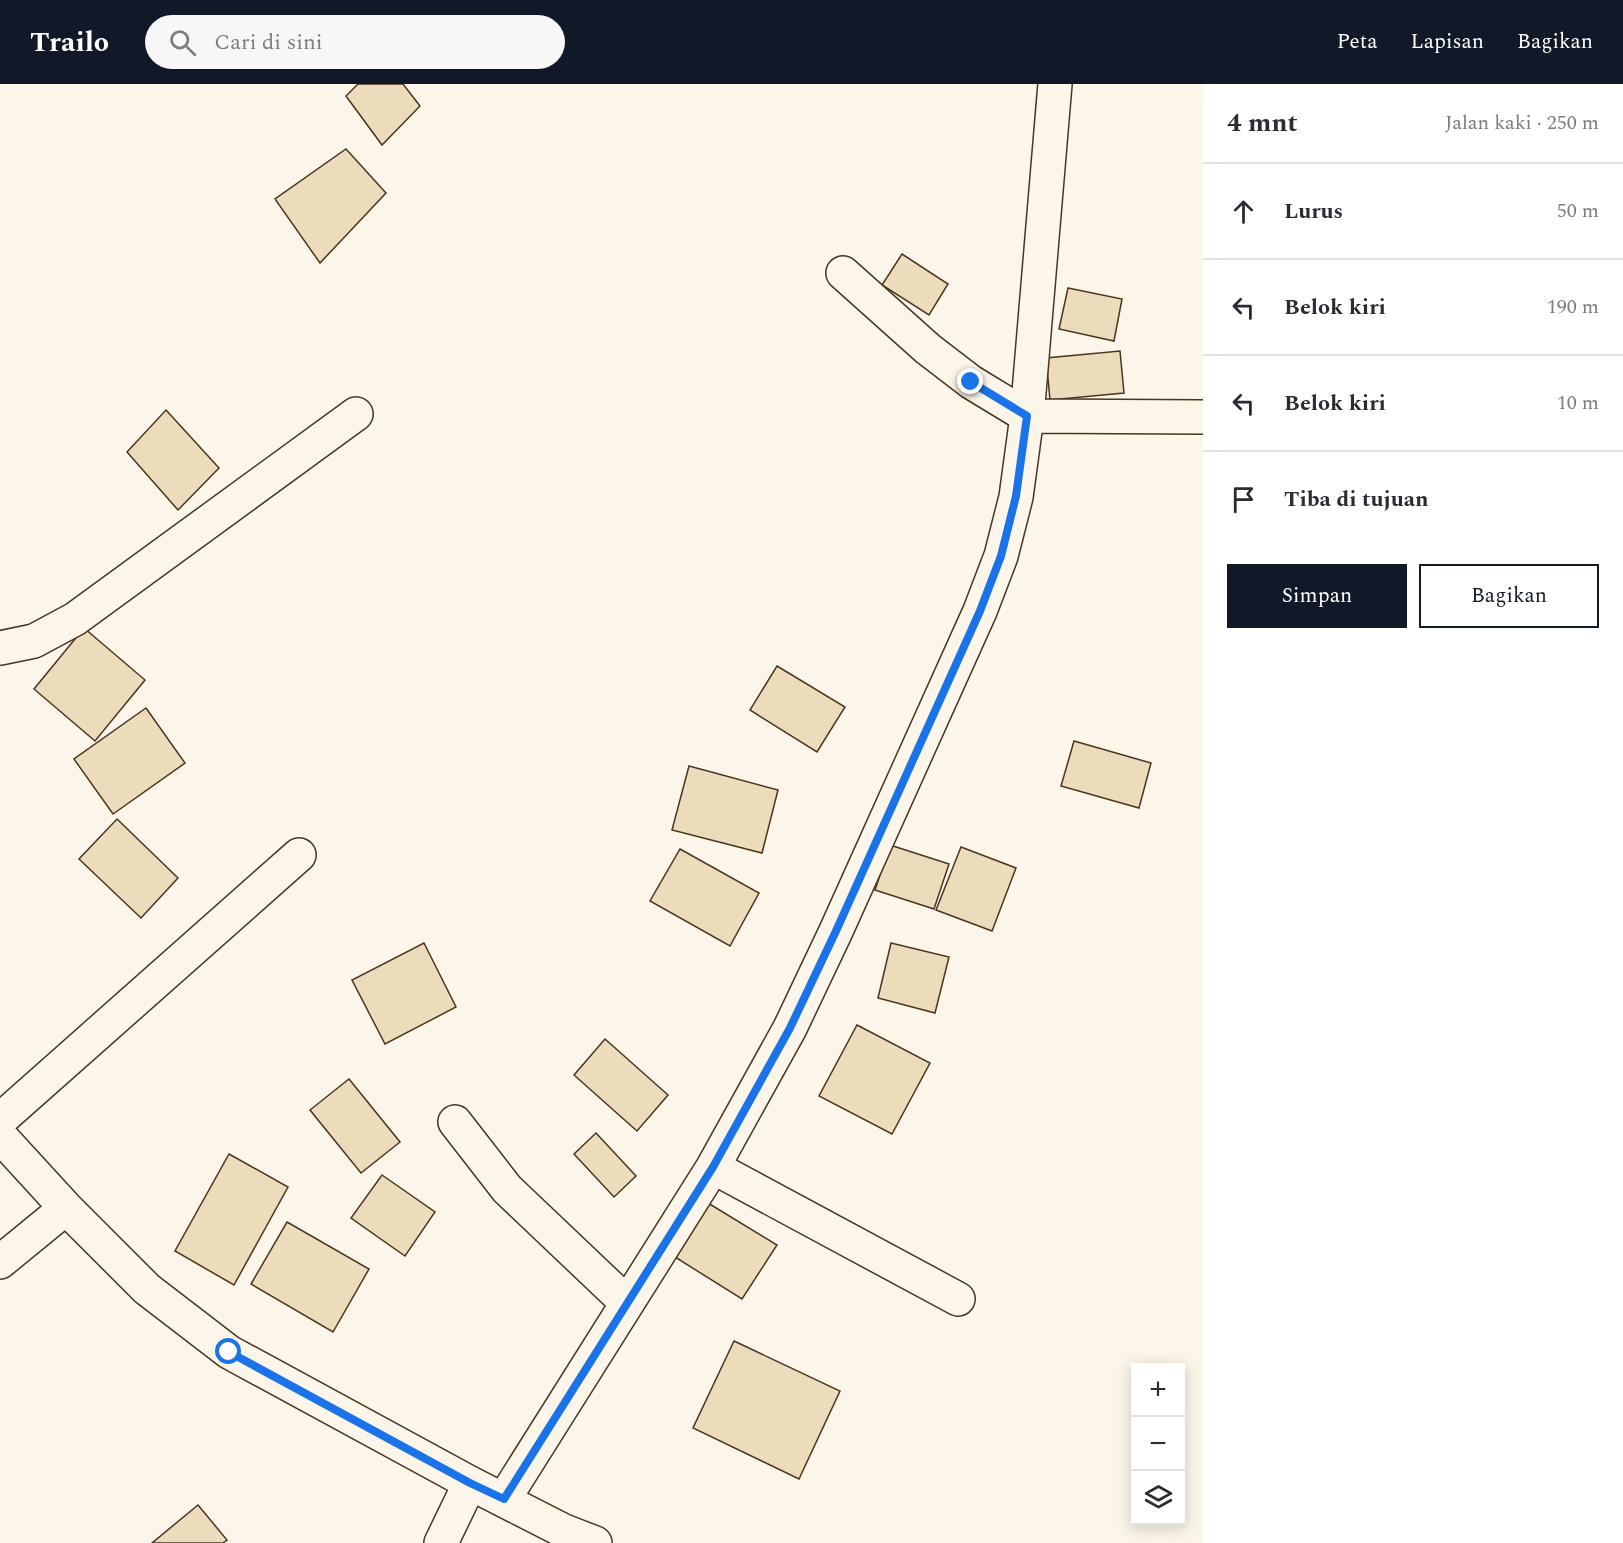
<!DOCTYPE html>
<html lang="id">
<head>
<meta charset="utf-8">
<style>
	:root { --surface:#fff; --page:#f7f7f7; --text:#2b2b33; --muted:#7c7c81; --line:#e1e1e2; --accent:#111827 }
	body { margin:0; font-family:Spectral,serif; background:var(--page); color:var(--text) }
	.controls { position:absolute; right:18px; bottom:18px; display:grid; overflow:hidden; border-radius:0px; box-shadow:0 3px 15px #0003 }
	.controls button { width:54px; height:54px; display:grid; place-items:center; padding:0; border:0; border-bottom:2px solid var(--line); background:var(--surface); color:var(--text); font:30px sans-serif }
	.stop { position:absolute; width:18px; height:18px; margin:-14px; border:4px solid #1a73e8; border-radius:50%; background:#fff }
	.stop.end { background:#1a73e8; border-color:#fff; box-shadow:0 2px 6px #0008 }
	.list { margin:0; padding:0; list-style:none }
	h2 { display:flex; justify-content:space-between; align-items:center; height:78px; margin:0; padding:0 24px; font-size:26px }
	h2 small { font-size:20px; font-weight:400; color:var(--muted) }
	.list li { display:grid; grid-template-columns:39px 1fr auto; gap:18px; align-items:center; box-sizing:border-box; height:96px; padding:0 24px; border-top:2px solid var(--line) }
	.list b { display:block; font-size:22px; white-space:nowrap }
	.list em { font-size:20px; font-style:normal; color:var(--muted) }
	.actions { display:flex; gap:12px; padding:18px 24px }
	.actions a { flex:1; padding:14px 0; border:2px solid var(--accent); border-radius:0px; text-align:center; font-size:21px; color:var(--accent) }
	.actions .main { background:var(--accent); color:#fff }
	.icon { flex:none; width:33px; height:33px; fill:none; stroke:currentColor; stroke-width:2; stroke-linecap:round; stroke-linejoin:round }
	.map { position:relative; flex:none; width:1203px; height:1459px; overflow:hidden }
	header { display:flex; align-items:center; gap:36px; box-sizing:border-box; height:84px; padding:0 30px; background:var(--accent); color:#fff }
	header strong { font-size:28px }
	nav { display:flex; gap:33px; margin-inline-start:auto; font-size:21px }
	.search { width:420px; height:54px; background:var(--page); display:flex; align-items:center; gap:15px; box-sizing:border-box; padding:0 21px; border-radius:33px; color:var(--muted); font-size:22px }
	main { display:flex }
	aside { flex:1; background:var(--surface) }
	.map>svg:first-child { display:block }
	.building { fill:#ecdcbc; stroke:#4a3520; stroke-width:1.5 }
	.lines { fill:none; stroke-linecap:round; stroke-linejoin:round }
	.minor-casing { stroke:#4a3520; stroke-width:36 }
	.minor { stroke:#fbf6e9; stroke-width:33 }
	.route { stroke:#1a73e8; stroke-width:8 }
</style>
</head>
<body>
<header>
<strong>Trailo</strong>
<div class="search"><svg class="icon" aria-label="search" viewBox="0 0 24 24"><circle cx="10" cy="10" r="6"/><path d="M15 15l6 6"/></svg>Cari di sini</div>
<nav><a>Peta</a><a>Lapisan</a><a>Bagikan</a></nav>
</header>
<main>
<div class="map">
<svg width="1203" height="1459" viewBox="0 0 1203 1459">
	<rect width="100%" height="100%" fill="#fbf6e9"/>
	<!-- building -->
	<path class="building" d="M358,0H403L420,22L382,61L346,12Z
		M346,65L386,109L320,179L275,115Z
		M902,170L948,200L929,231L882,201Z
		M1068,204L1122,215L1114,257L1059,245Z
		M1120,267L1124,309L1050,316L1046,274Z
		M166,326L219,384L178,426L127,368Z
		M84,544L145,596L95,657L34,605Z
		M777,582L845,623L817,668L750,626Z
		M146,624L185,679L113,730L74,675Z
		M1074,657L1151,679L1139,724L1061,702Z
		M689,682L778,706L762,769L672,746Z
		M117,735L178,794L141,834L79,775Z
		M890,761L949,780L934,825L875,806Z
		M961,763L1016,784L992,847L936,826Z
		M680,765L759,809L730,862L650,817Z
		M424,859L456,923L385,960L352,896Z
		M891,859L949,873L935,929L878,914Z
		M857,941L930,979L892,1050L819,1012Z
		M605,955L668,1011L637,1047L574,991Z
		M349,995L400,1058L361,1089L310,1026Z
		M596,1049L636,1092L614,1113L574,1070Z
		M229,1070L288,1103L234,1201L175,1167Z
		M382,1091L435,1128L405,1172L351,1134Z
		M708,1119L777,1161L742,1215L675,1173Z
		M287,1138L369,1185L333,1248L251,1200Z
		M734,1257L840,1307L799,1395L693,1344Z
		M198,1421L227,1456L223,1459H152Z"/>
	<g class="lines">
		<defs>
			<path id="minor" d="M843,189L928,265L971,298L1027,332L1203,333
				M0,564L34,557L75,535L356,330
				M0,1036L299,771
				M455,1038L507,1105L627,1219
				M0,1052L66,1124L147,1205L229,1268L470,1399L564,1447L595,1459
				M713,1083L958,1215
				M0,1178L66,1124
				M504,1415L713,1083L790,944L836,847L980,527L1001,472L1016,413L1027,332L1055,0
				M441,1459L470,1399"/>
		</defs>
		<!-- minor casing -->
		<use href="#minor" class="minor-casing"/>
		<!-- minor -->
		<use href="#minor" class="minor"/>
	</g>
	<g class="lines">
		<!-- route -->
		<path class="route" d="M229,1268L470,1399L504,1415L713,1083L790,944L836,847L980,527L1001,472L1016,412L1027,332L971,298"/>
	</g>
</svg>
<div class="controls">
<button>+</button>
<button>−</button>
<button><svg class="icon" aria-label="layers" viewBox="0 0 24 24"><path d="M12 4l9 5-9 5-9-5zM3 14l9 5 9-5"/></svg></button>
</div>
<div class="stop" style="left:229px;top:1268px"></div>
<div class="stop end" style="left:971px;top:298px"></div>
</div>
<aside>
<h2>4 mnt<small>Jalan kaki · 250 m</small></h2>
<ul class="list">
<li><svg class="icon" aria-label="ahead" viewBox="0 0 24 24"><path d="M12 20V5M6 11l6-6 6 6"/></svg><div><b>Lurus</b></div><em>50 m</em></li>
<li><svg class="icon" aria-label="left" viewBox="0 0 24 24"><path d="M17 20v-9H6M10 6l-5 5 5 5"/></svg><div><b>Belok kiri</b></div><em>190 m</em></li>
<li><svg class="icon" aria-label="left" viewBox="0 0 24 24"><path d="M17 20v-9H6M10 6l-5 5 5 5"/></svg><div><b>Belok kiri</b></div><em>10 m</em></li>
<li><svg class="icon" aria-label="arrive" viewBox="0 0 24 24"><path d="M6 21V4h12l-3 4 3 4H6"/></svg><div><b>Tiba di tujuan</b></div></li>
</ul>
<div class="actions"><a class="main">Simpan</a><a>Bagikan</a></div>
</aside>
</main>
</body>
</html>
